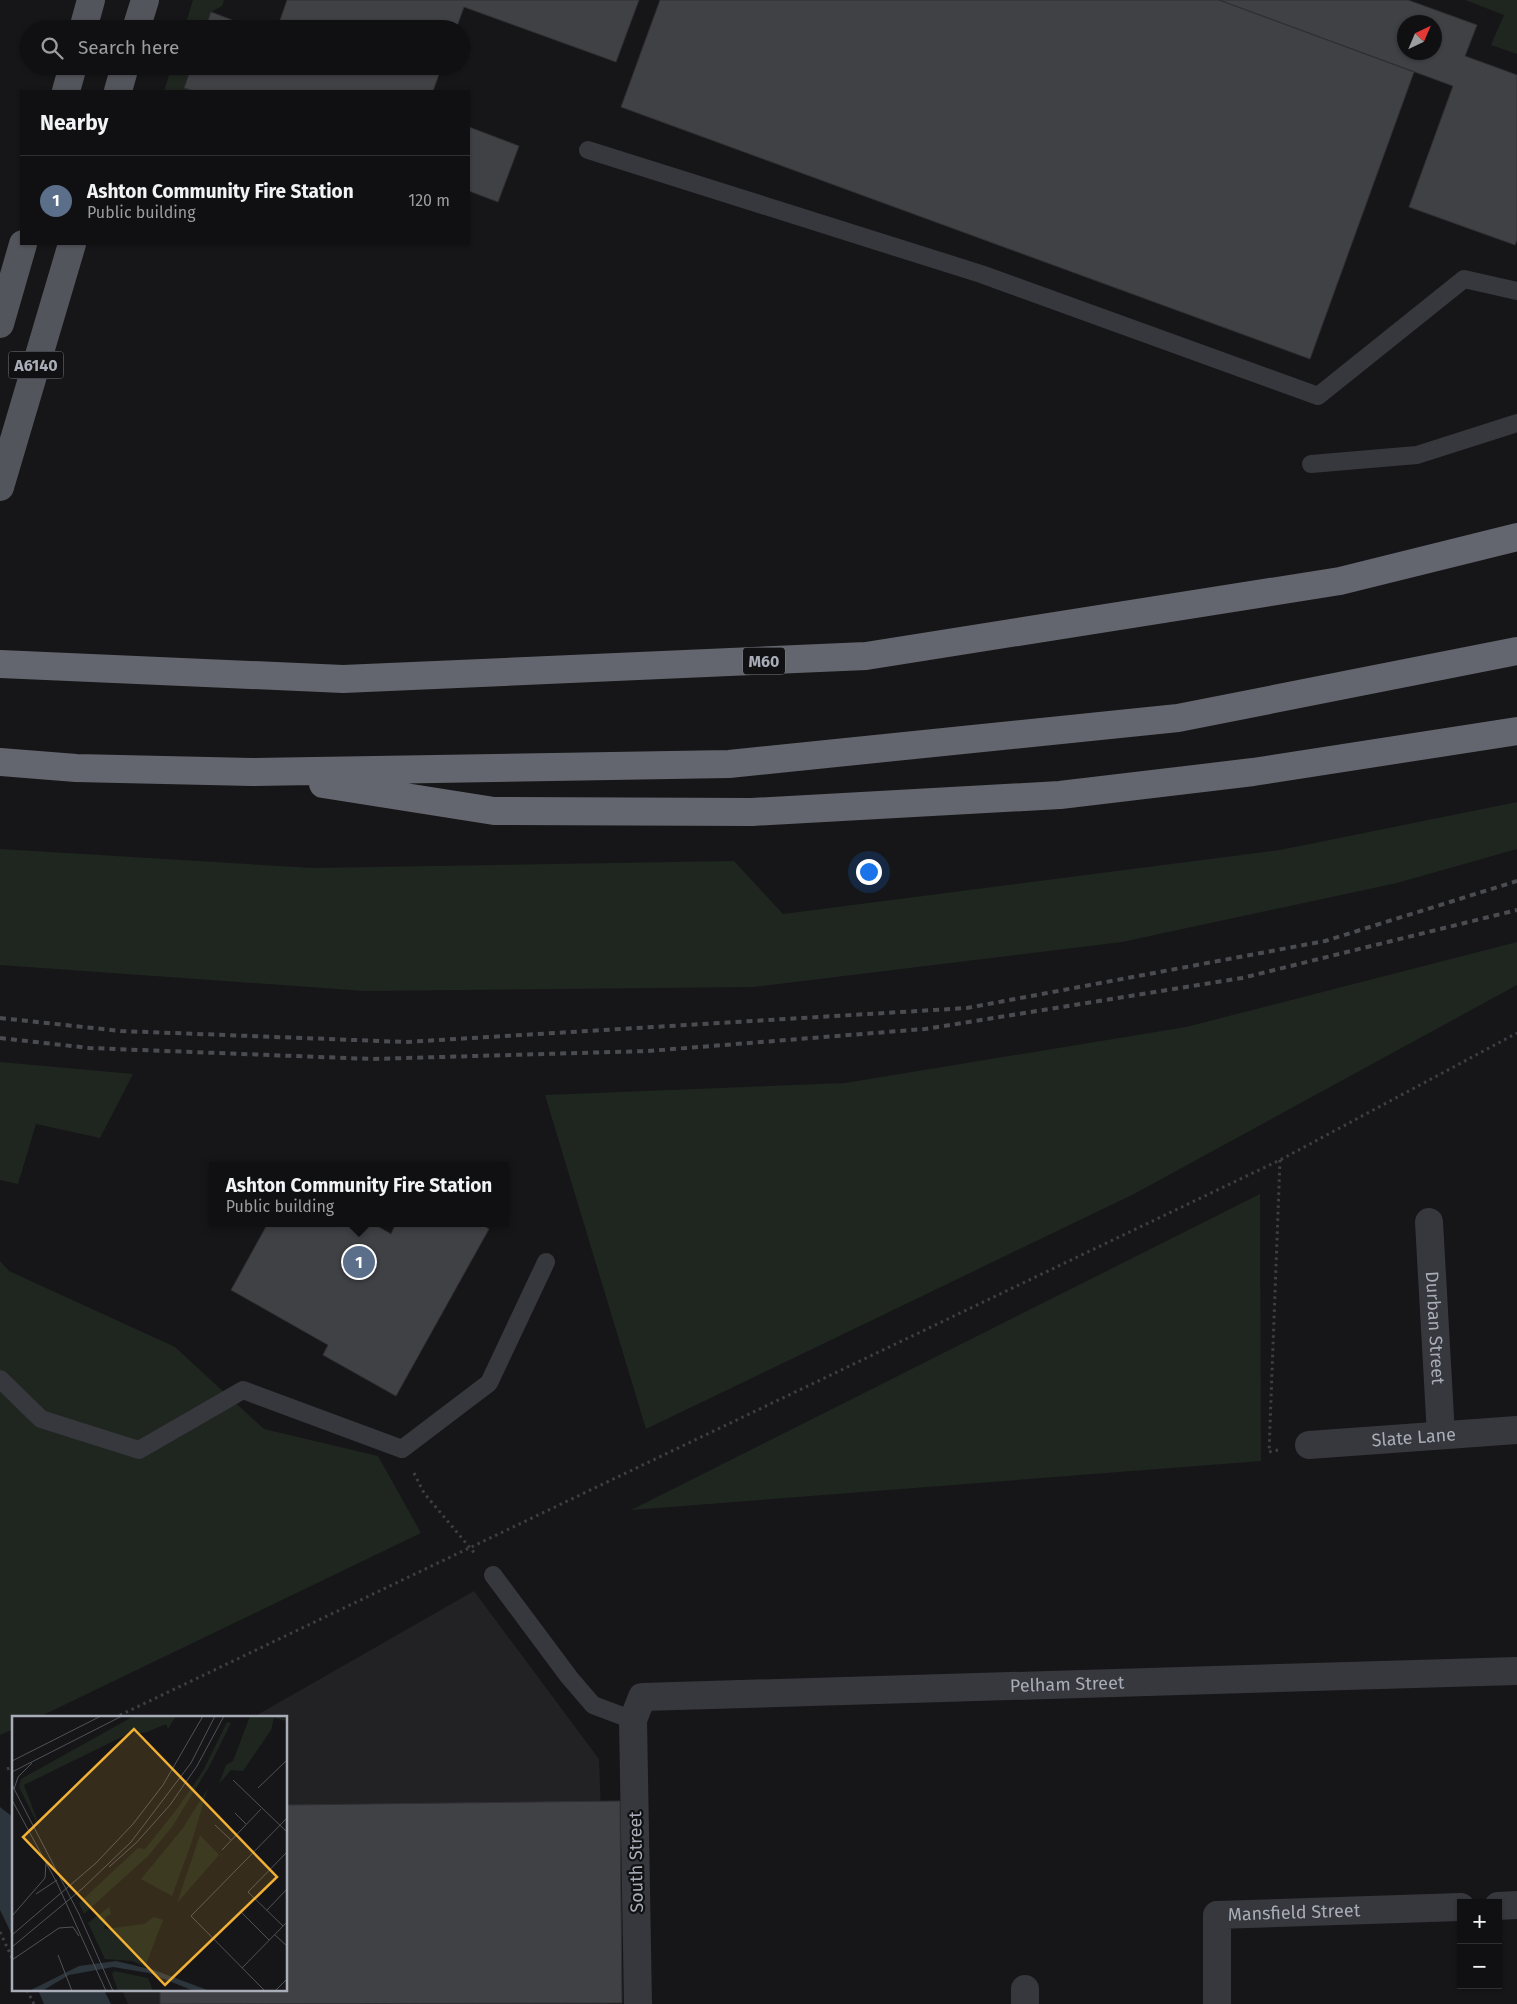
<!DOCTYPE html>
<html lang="en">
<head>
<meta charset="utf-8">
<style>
	:root { --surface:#101012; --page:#1e1e20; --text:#f1f3f6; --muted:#9c9d9f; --line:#303032; --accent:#f2b134 }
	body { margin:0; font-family:"Fira Sans",sans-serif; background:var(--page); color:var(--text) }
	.controls { position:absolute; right:15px; bottom:15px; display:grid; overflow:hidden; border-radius:0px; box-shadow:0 1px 4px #0004 }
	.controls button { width:45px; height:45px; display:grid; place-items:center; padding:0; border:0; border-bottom:1px solid var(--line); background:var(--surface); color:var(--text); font:25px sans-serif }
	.compass { position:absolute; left:1397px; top:15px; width:45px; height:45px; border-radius:50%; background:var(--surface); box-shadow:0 1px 4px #0004; rotate:44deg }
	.you { position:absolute; left:868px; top:871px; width:18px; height:18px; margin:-12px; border:4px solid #fff; border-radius:50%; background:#1a73e8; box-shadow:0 0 0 8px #1a73e833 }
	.badge { display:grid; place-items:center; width:32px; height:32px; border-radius:50%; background:var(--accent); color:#fff; font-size:16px; font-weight:700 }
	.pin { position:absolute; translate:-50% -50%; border:2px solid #fff; box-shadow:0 1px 5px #0006 }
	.popup { position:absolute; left:209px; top:1162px; width:300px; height:65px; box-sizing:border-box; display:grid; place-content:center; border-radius:0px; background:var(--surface); filter:drop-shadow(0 1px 4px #0005); font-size:16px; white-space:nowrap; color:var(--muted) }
	.popup b { font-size:19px; color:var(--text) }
	.popup::after { content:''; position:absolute; left:50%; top:100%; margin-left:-10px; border:10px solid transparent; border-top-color:var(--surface) }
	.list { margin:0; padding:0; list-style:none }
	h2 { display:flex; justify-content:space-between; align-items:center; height:65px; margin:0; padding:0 20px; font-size:21px }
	h2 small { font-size:16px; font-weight:400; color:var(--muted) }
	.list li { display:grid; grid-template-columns:32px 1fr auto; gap:15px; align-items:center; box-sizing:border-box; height:90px; padding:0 20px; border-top:1px solid var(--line) }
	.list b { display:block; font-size:19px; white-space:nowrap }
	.list p { margin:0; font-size:16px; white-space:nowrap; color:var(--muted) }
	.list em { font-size:16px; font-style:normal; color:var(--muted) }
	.icon { flex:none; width:28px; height:28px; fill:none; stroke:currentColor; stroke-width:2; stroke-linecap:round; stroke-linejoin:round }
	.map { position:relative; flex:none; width:1517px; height:2004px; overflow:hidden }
	.search { position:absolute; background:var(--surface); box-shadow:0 1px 4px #0004; left:20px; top:20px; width:450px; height:55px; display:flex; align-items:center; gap:12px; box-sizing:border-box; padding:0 18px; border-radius:28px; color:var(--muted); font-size:19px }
	.panel { position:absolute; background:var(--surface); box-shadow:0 1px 4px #0004; left:20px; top:90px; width:450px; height:155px; border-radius:0px }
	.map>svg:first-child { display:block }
	.built { fill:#222225 }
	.green { fill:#1e261f }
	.water { fill:#2c353c }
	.building { fill:#404145; stroke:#303034; fill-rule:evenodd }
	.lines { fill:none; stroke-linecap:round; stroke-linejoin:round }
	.path { stroke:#3d3f44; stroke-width:3; stroke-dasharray:2.5 4; stroke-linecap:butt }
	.service { stroke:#37383d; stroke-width:18 }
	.minor { stroke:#37383d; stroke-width:28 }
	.primary { stroke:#53555c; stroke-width:28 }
	.motorway { stroke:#63666e; stroke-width:28 }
	.rail { stroke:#4a4c52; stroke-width:4; stroke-dasharray:6 5; stroke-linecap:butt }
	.labels { text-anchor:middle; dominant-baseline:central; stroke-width:4.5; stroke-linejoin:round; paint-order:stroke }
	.shield { fill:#111113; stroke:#7b7e86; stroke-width:1 }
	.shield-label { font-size:16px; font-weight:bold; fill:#a8adb8 }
	.street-label { font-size:18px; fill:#a8adb8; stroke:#111113 }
	.inset-road { fill:none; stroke:#505258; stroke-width:1 }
	.view { fill:#f2b134; fill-opacity:0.15; stroke:#f2b134; stroke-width:2.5 }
	.inset-edge { fill:none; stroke:#a8adb8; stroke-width:2.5 }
</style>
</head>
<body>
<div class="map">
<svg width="1517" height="2004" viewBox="0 0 1517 2004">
	<rect width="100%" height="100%" fill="#161618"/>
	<!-- built -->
	<path class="built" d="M474,1591L599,1759L608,2004H128L122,1990H286V1718H252Z"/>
	<!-- green -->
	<path class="green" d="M193,0H224L222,6L211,12L205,29H184Z
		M1465,0H1517V54L1491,45L1504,15Z
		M172,66H192L184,87L189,90V91H164Z
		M1517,802V849L1397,883L1122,942L754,987L365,991L0,965V849L313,868L734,861L783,914L1280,850Z
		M1517,942V985L1134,1194L646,1429L545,1095L845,1083L1186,1027Z
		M0,1062L133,1074L100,1138L36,1124L18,1184L0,1180Z
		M1260,1194L1261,1461L631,1510Z
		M0,1261L9,1271L175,1347L264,1429L378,1456L421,1533L37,1718H14V1729L0,1735Z"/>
	<!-- water -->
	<path class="water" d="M0,1807L14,1818V1939L0,1910Z
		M38,1990H104L111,2004H44Z"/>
	<!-- building -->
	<path class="building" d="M287,0H639L616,62L464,7L456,29H277Z
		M660,0H1219L1414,72L1310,359L621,107Z
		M1219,0H1408L1477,25L1465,56L1517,75V240L1515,245L1409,207L1453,86ZM1404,22H1434V52H1404Z
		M211,12L256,29H205Z
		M192,66H442L433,91H194L184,88Z
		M469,127L519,146L498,202L469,191Z
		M268,1223H372L391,1234L396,1223H479L489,1229L396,1396L323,1355L328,1345L231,1290Z
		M620,1801L622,2003L160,2004V1990H286V1805Z"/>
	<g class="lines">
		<!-- path -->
		<path class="path" d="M1278,1450L1269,1452L1280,1160
			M414,1473L424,1493L476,1555
			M114,1718L1280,1160L1517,1033
			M7,1769L14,1766
			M0,1932L14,1962
			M27,1990L34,2004"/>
		<!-- service -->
		<path class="service" d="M588,150L981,274L1318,396L1464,279L1517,291
			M1311,464L1417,455L1517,423
			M0,1379L41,1419L139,1450L243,1390L402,1449L489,1383L546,1262
			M493,1575L569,1677L593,1705L633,1720"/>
		<!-- minor -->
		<g class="minor">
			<path id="s1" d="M1429,1222L1441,1435"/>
			<path id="s2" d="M1309,1445L1517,1430"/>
			<path d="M1498,1906L1517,1905"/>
			<path d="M1025,1989V2004"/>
			<path id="s3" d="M638,2004L633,1720L642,1697L1517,1671"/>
			<path id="s4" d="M1217,2004V1915L1461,1907"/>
		</g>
		<!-- primary -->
		<path class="primary" d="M83,29L91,0
			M136,29L145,0
			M66,91L73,66
			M118,91L125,66
			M0,324L23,244
			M0,487L72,244"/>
		<!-- motorway -->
		<path class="motorway" d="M0,664L343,679L866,656L1340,581L1517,537
			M0,762L76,768L252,772L729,764L1178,718L1517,651
			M323,784L494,811L752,812L1060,795L1253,772L1517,731"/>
		<!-- rail -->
		<path class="rail" d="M0,1018L121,1031L406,1042L967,1008L1325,941L1517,881
			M0,1038L89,1048L372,1059L648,1051L925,1029L1242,978L1517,910"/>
	</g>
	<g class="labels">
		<!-- shield labels -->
		<g class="shield">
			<rect x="8.5" y="351.5" width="55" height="27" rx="4"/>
			<rect x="743" y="647.5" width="42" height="27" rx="4"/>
		</g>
		<g class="shield-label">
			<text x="36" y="365">A6140</text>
			<text x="764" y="661">M60</text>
		</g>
		<!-- street labels -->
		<g class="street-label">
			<text stroke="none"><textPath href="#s1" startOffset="106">Durban Street</textPath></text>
			<text stroke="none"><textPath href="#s2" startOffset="105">Slate Lane</textPath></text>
			<text stroke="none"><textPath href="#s3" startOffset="734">Pelham Street</textPath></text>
			<text transform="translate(636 1862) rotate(-91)">South Street</text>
			<text stroke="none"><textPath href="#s4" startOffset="166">Mansfield Street</textPath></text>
		</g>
	</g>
	<!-- overview -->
	<g transform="translate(12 1716)">
		<rect width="275" height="275" fill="#161618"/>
		<path d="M122,0H164L156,13L154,8L135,16L124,18L122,15L12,69L30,117L7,71L9,63ZM238,0H275V5L262,2L259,14L231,55L219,54L207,68L214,49L221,45ZM215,6L219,7L197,51L160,111L136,140L72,198L67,187L126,132L133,133L165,93L191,55ZM196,72L179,128L160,180L129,163L171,112ZM188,119L207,139L165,187ZM97,191L99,198L93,201L96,207L92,210L93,213L132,208L142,201L151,204L133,251L121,245L93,243L76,207ZM102,255L136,262L141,275H106L100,258Z" fill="#1e261f"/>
		<path d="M104,245L142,254L198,275H182L137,257L101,251L57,259L30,275H17L67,250Z" fill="#2c353c"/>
		<path class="inset-road" d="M0,45L89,0M0,56L110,0M221,64L275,116M0,69L67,198L101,275M246,72L275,44M2,73L6,61L20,47M0,84L45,167L94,275M223,97L234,108M203,109L219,124M210,134L249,93M97,151L124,127L158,89L185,50L212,0M20,177L33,162L34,147M24,178L45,164M255,194L275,173M228,195L257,224M0,200L20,177M271,210L236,176L275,136M47,212L61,211L67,220M0,219L84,147L121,108L151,69L191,0M263,219L275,230M0,231L71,172L119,126L179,47L203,0M46,239L60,275M0,244L47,212M230,252L275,206M253,275L179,200L275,102M263,275L275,263"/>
		<path class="view" d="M122,13L265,161L153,269L11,121Z"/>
		<rect width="275" height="275" class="inset-edge"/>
	</g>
</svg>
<div class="controls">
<button>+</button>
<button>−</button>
</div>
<svg class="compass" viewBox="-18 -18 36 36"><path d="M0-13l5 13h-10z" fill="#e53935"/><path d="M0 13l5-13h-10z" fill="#9c9d9f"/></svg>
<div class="you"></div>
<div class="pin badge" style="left:359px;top:1262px;background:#5c6f8a">1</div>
<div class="popup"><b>Ashton Community Fire Station</b>Public building</div>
<div class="search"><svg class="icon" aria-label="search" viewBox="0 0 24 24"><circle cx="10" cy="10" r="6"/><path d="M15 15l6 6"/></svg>Search here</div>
<section class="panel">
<h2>Nearby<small></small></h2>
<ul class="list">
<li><span class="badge" style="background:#5c6f8a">1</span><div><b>Ashton Community Fire Station</b><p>Public building</p></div><em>120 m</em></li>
</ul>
</section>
</div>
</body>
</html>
